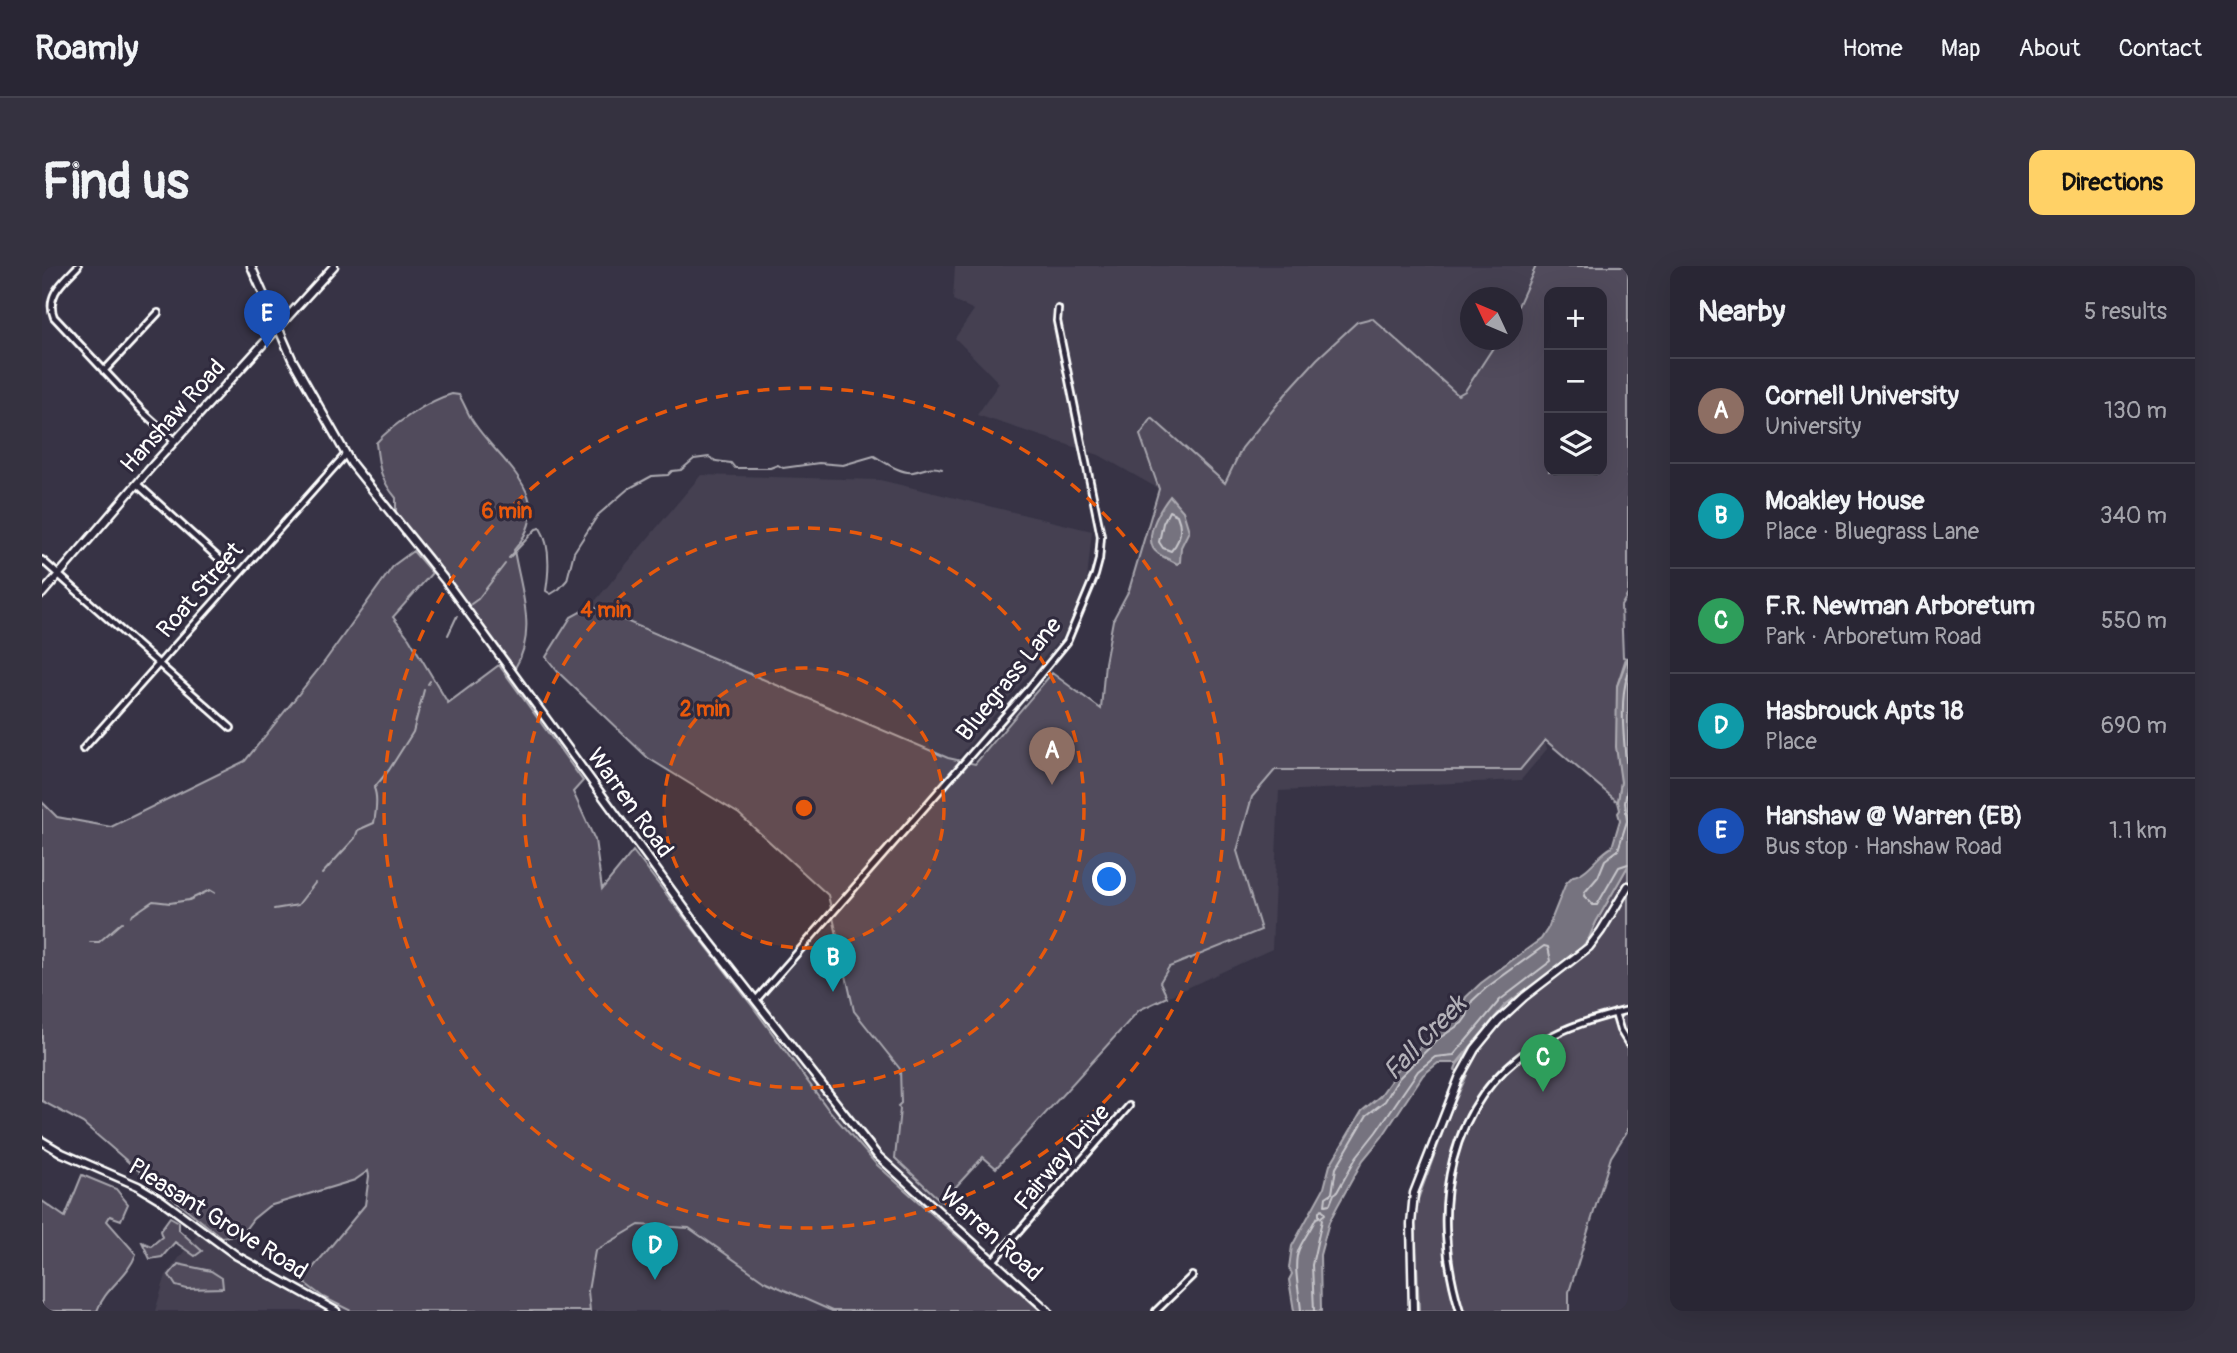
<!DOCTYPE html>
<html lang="en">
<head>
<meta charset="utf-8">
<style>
	:root { --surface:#292634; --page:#353240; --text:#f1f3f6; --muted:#a5a5ac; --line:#45434f; --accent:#ffd166 }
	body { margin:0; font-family:Pangolin,sans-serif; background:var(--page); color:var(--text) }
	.controls { position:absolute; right:21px; top:21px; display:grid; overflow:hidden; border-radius:14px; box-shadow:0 7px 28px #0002 }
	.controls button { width:63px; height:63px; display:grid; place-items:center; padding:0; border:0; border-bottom:2px solid var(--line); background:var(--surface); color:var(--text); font:35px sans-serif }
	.compass { position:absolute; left:1418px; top:21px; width:63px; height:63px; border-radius:50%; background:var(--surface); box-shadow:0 7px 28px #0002; rotate:314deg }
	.you { position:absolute; left:1068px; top:614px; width:24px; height:24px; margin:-18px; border:5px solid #fff; border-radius:50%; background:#1a73e8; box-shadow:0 0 0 10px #1a73e833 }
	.badge { display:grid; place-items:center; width:46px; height:46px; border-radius:50%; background:var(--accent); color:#fff; font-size:23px; font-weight:700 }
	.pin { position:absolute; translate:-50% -58px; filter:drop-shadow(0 2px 4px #0008) }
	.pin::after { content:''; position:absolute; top:37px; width:24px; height:21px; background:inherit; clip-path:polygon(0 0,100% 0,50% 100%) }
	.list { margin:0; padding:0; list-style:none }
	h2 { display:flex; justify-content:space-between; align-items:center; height:91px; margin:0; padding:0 28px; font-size:30px }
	h2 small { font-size:23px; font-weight:400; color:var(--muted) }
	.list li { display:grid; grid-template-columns:46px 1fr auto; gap:21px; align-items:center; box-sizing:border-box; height:105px; padding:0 28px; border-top:2px solid var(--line) }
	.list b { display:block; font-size:26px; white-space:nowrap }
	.list p { margin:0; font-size:23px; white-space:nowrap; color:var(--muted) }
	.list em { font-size:23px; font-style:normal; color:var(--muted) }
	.icon { flex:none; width:38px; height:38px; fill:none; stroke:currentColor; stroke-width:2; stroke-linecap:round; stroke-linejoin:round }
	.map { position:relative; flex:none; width:1586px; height:1045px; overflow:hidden; border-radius:14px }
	header { display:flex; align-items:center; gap:42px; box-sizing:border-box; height:98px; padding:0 35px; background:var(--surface); border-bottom:2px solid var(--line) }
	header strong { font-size:33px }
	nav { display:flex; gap:38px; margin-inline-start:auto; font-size:24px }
	.intro { display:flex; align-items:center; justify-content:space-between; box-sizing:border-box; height:168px; padding:0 42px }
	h1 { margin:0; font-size:49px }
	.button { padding:18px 32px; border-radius:14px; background:var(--accent); color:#111; font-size:24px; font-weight:700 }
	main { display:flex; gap:42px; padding:0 42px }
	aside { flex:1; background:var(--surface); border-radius:14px; box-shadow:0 7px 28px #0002 }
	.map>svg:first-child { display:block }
	.built { fill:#444051 }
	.green { fill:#514c5c; stroke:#a8a6ae; stroke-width:2; fill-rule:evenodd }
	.water { fill:#76737f; stroke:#adabb2; stroke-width:2 }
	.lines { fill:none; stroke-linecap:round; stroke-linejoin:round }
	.shore { stroke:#c8c7cc; stroke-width:2 }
	.stream { stroke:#adabb2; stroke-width:2 }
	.street-casing { stroke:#fff; stroke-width:10 }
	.secondary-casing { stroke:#fff; stroke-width:11 }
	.street { stroke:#2f2a3d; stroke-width:4.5 }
	.secondary { stroke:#2f2a3d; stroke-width:6 }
	.ring { fill:none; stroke:#e8590c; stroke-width:3.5; stroke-dasharray:12 9 }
	.labels { text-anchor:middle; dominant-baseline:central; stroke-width:6; stroke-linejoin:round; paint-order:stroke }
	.street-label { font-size:24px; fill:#fff; stroke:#2f2a3d }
	.water-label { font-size:26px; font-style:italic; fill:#b4b2b9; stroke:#2f2a3d }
	.centre { fill:#e8590c; stroke:#2f2a3d; stroke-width:3.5 }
	.ring-label { font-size:21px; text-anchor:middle; font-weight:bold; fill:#e8590c; stroke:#2f2a3d; stroke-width:6; stroke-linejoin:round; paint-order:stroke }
</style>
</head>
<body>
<header>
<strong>Roamly</strong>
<nav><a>Home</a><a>Map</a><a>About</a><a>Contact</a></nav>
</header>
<div class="intro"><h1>Find us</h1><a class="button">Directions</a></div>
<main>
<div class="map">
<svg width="1586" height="1045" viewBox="0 0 1586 1045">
	<rect width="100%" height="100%" fill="#373345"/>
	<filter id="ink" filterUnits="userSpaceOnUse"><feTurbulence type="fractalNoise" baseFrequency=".0143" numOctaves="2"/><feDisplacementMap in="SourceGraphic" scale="14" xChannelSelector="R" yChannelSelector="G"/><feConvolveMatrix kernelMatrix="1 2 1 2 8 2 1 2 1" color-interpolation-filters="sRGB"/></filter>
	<g filter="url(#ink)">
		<!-- built -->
		<path class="built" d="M913,0H1494L1471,51L1470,32H1428V74H1456L1423,125L1415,129L1330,52L1200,182L1182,216L1503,474L1505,483L1479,514L1237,525L1230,683L1097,744L954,902L941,891L889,947L999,1045H113L124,1009L157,966L203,1000L252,1026L323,939L327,910L326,904L521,726L591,585L711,741L792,655L786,629L697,548L606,492L516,406L504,391L529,351L549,340L659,209L838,214L1050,265L1045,314L1023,367L915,493L933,498L1010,407L1059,443L1063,397L1071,354L1087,324L1117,223L1057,189L935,149L957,117L913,72L932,44L911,34Z"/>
		<!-- green -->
		<path class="green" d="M1494,0H1586V328L1579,340L1581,391L1584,392L1575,420L1579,516L1576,536L1503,474L1478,504H1233L1210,531L1195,585L1219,664L1127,701L1118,716L1125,731L1097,744L954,902L941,891L900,936L853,892L858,843L856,840L859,837L858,803L812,745L786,629L697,548L606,492L516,406L504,391L529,351L549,340L906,492L933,498L1010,407L1059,443L1063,397L1071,354L1087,324L1117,223L1098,169L1110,152L1183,217L1200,182L1247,124L1275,93L1315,56L1330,52L1416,129L1423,125L1456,74H1470L1471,51ZM1507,26H1560V205H1507Z
			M410,128L417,129C422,137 425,146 430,154C456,196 519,230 472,284C478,321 496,366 473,402L389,289L354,248V232C338,213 337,202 334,177C350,159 387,134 410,128Z
			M371,285L390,307L351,351L367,372L406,437L457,399L541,515L531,526L553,574L560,623L591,585L711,741L786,843L834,898L999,1045H790L722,1015L647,962L597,959L553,985L546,1025L548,1045H309L281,1031L260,1015L323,939L327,910L326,905L313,914L227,940L211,953L199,969L179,971L92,901L41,857L0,835V536L15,551L69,561L203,495L280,399L352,299Z
			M1586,600V864L1569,891L1527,1026V1045H1377L1373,953L1375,936L1409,844L1425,809L1413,804L1415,799L1463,739L1539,682L1547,672L1554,656Z
			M40,909L74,923L86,938L79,954L68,950L65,955L94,988C86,1011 63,1022 55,1045H0V935L23,951Z
			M128,951L137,956V964L160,985L153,990L133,976L120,991L108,993L100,976L109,980L120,971L118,965Z
			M136,998L169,1005L180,1012L181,1022L145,1023L134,1020L127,1009Z"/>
		<!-- water -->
		<path class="water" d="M1128,230L1141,245L1147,265L1139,281L1138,296L1135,298C1128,293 1115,290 1111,282C1103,267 1120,240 1128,230Z
			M1586,391V600L1554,656L1547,672L1539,682L1463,739L1415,797H1396L1381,809L1340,871L1321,894L1296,939L1287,956L1278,989L1279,1045H1252L1247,1014L1250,1008L1247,1002L1250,980L1282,922L1288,899L1320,845L1338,830L1348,816L1351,808L1391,768L1415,752L1424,731L1439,717L1499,673L1506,662L1524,617L1531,610C1546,608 1556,588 1570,581L1578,554L1576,547L1578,544L1576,536L1579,516L1574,481L1575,420Z"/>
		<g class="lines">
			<!-- shore -->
			<path class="shore" d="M1127,245L1135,249C1141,263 1138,275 1129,285L1121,282L1117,276L1121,257Z
				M1586,408C1576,436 1583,484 1586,514
				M1586,518L1583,536L1585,555L1576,584L1563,594L1556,611L1543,626L1542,630L1551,639H1555L1577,601L1586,598
				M1502,680L1506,681L1509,695L1458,734L1412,789L1393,791L1376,805L1334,866L1315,890L1295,926L1292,928L1288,938L1283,939L1284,931L1290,927L1294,902L1325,849L1343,835L1357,812L1396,773L1420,757L1425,750L1430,735L1444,722Z
				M1259,1045C1258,1028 1250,999 1257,983C1262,972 1269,963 1274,952L1277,951V945L1280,943L1283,948L1279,951L1280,954L1270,999L1272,1045"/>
			<!-- stream -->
			<path class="stream" d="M467,292L494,263L498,262C509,279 507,306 504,325L509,328L517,323L525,314L532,286L556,249L586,223L610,210L626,209L630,205L639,204L652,193L667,191L674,195L689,197L693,202H728L736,199L741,202L777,197L801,199L832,190C843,196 859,208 871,206C882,204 888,199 900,203
				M429,338L436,333L463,298
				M406,369L415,350
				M386,418L388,415
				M280,608L313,572L316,564L332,557C334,546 336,531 332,522L347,504L371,466L382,424
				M232,643L256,639L273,617
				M89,650L111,635L128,637L147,634L168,624L173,627
				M48,676H57L80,656"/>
			<defs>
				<path id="street" d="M36,0C22,15 3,29 12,51L101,146L133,175
					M62,105L116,47
					M95,218L195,309
					M0,294L189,462
					M41,483L303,189
					M714,734L988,421L1025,376L1053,309L1057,294L1059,270L1015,55L1016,43
					M1573,747L1578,764L1586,777
					M951,995L1087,840
					M1114,1045L1150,1010
					M1418,1045C1387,945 1403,832 1501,775C1527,759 1556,752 1586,744"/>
				<path id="secondary" d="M209,0L250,93L309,197L402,313L660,666L835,889L1006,1045
					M0,328L111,199L292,0
					M0,875L20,887L96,920L119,934L195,990L294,1045
					M1371,1045L1369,958L1372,927L1417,812L1433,783L1456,755L1482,731L1547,681L1559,665L1586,620"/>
			</defs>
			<!-- street casing -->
			<use href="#street" class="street-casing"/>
			<!-- secondary casing -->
			<use href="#secondary" class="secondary-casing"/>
			<!-- street -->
			<use href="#street" class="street"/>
			<!-- secondary -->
			<use href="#secondary" class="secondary"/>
		</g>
	</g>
	<!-- distance rings -->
	<circle cx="762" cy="542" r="140" fill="#e8590c" fill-opacity=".12"/>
	<g class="ring">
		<circle cx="762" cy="542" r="140"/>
		<circle cx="762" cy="542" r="280"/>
		<circle cx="762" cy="542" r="420"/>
	</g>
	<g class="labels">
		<!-- street labels -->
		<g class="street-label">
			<text transform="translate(131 150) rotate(-48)">Hanshaw Road</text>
			<text transform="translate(158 324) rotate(-49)">Roat Street</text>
			<text transform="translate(967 413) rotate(-51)">Bluegrass Lane</text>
			<text transform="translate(588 537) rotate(54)">Warren Road</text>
			<text transform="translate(1020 891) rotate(-49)">Fairway Drive</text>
			<text transform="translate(176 953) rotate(32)">Pleasant Grove Road</text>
			<text transform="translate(949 968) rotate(42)">Warren Road</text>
		</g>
		<!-- water labels -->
		<g class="water-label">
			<text transform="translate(1383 772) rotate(-46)">Fall Creek</text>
		</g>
	</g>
	<circle cx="762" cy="542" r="10" class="centre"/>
	<g class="ring-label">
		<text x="465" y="252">6 min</text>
		<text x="564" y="351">4 min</text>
		<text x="663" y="450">2 min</text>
	</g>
</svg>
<div class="controls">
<button>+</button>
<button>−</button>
<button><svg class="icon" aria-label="layers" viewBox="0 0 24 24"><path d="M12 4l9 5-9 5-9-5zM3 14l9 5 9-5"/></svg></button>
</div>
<svg class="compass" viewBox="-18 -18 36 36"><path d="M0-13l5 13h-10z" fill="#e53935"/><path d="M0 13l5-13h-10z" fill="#a5a5ac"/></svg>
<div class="you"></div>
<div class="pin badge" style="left:1010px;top:519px;background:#8d6e63">A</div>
<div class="pin badge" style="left:791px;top:726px;background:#0f9aa8">B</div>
<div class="pin badge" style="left:1501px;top:826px;background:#2e9e5b">C</div>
<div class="pin badge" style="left:613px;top:1014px;background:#0f9aa8">D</div>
<div class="pin badge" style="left:225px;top:82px;background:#1a4fb4">E</div>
</div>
<aside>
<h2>Nearby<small>5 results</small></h2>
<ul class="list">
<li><span class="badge" style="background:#8d6e63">A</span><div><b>Cornell University</b><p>University</p></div><em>130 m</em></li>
<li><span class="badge" style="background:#0f9aa8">B</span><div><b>Moakley House</b><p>Place · Bluegrass Lane</p></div><em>340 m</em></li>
<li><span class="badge" style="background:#2e9e5b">C</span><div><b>F.R. Newman Arboretum</b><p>Park · Arboretum Road</p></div><em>550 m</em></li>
<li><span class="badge" style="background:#0f9aa8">D</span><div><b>Hasbrouck Apts 18</b><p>Place</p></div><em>690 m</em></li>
<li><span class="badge" style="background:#1a4fb4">E</span><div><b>Hanshaw @ Warren (EB)</b><p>Bus stop · Hanshaw Road</p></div><em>1.1 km</em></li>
</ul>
</aside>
</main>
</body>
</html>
